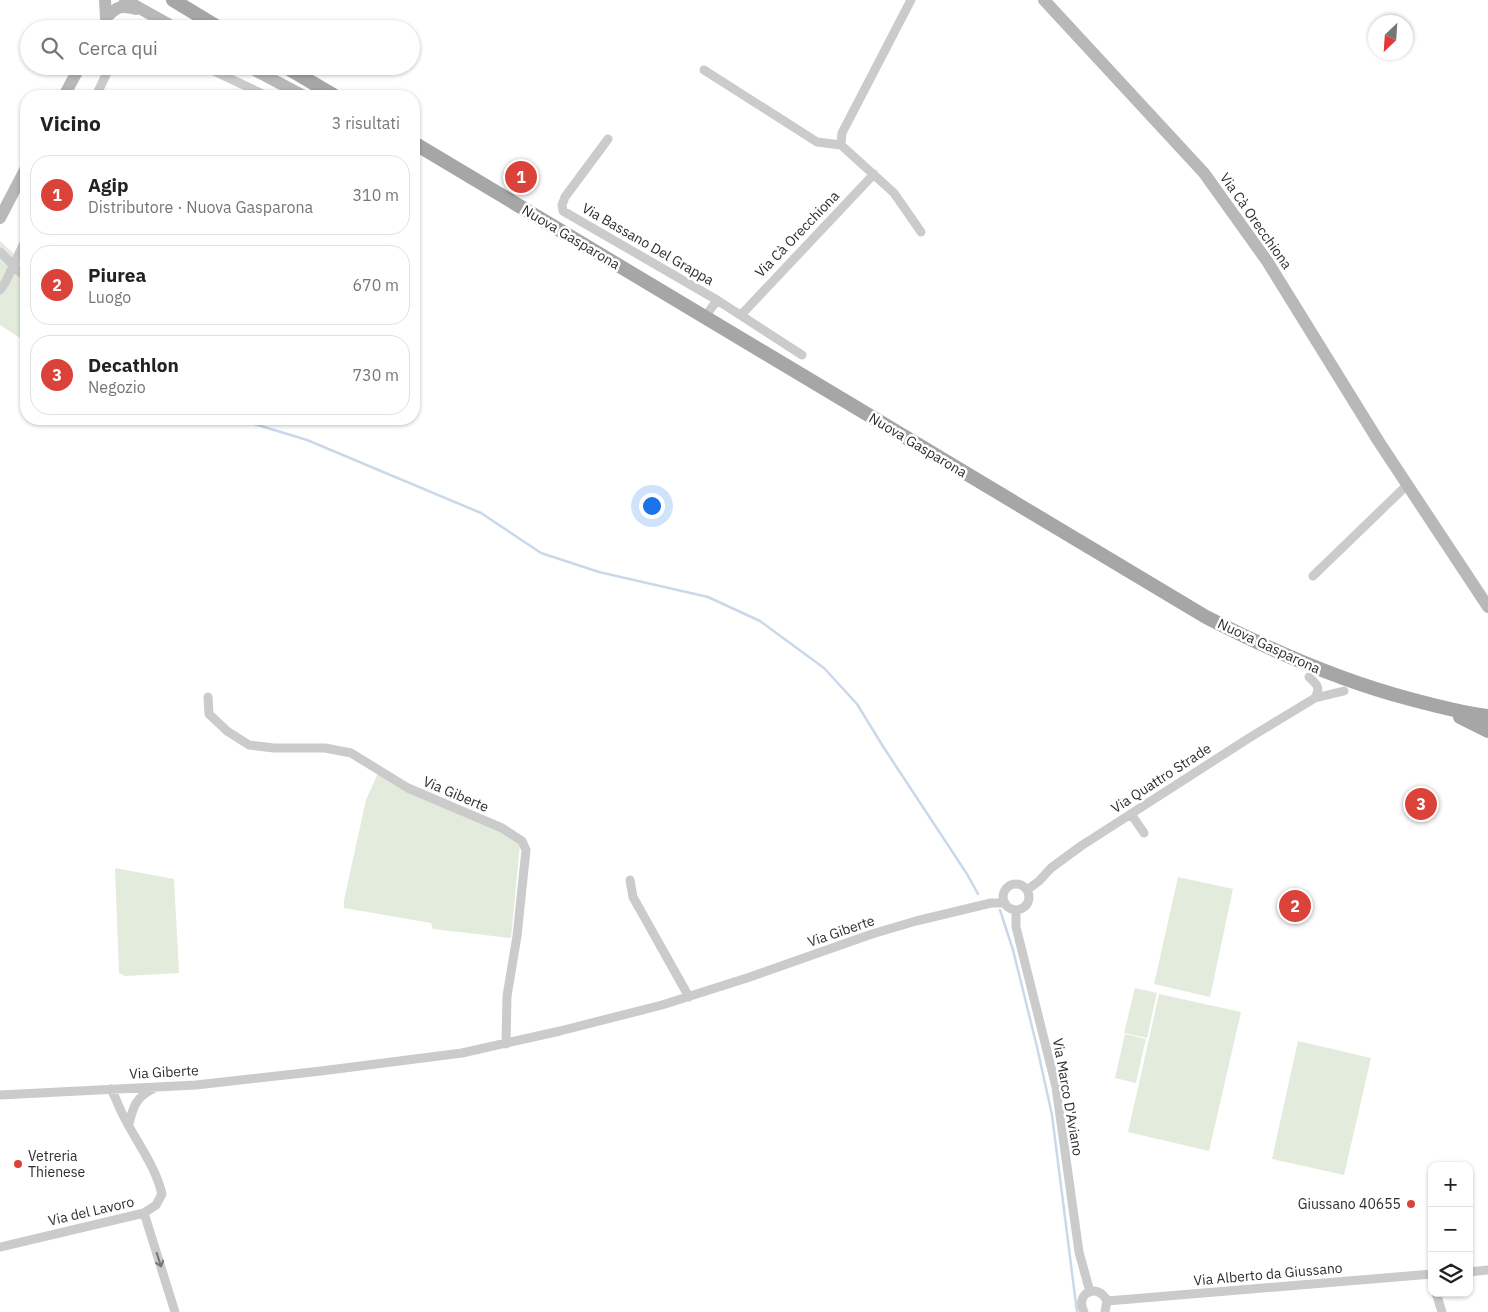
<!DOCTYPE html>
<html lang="it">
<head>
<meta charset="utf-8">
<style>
	:root { --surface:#fff; --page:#f2f2f2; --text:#222; --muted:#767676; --line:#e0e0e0; --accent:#db423a }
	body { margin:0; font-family:"IBM Plex Sans",sans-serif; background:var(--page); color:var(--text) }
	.controls { position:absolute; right:15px; bottom:15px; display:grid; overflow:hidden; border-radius:10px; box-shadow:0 1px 4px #0004 }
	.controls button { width:45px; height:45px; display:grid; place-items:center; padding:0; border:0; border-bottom:1px solid var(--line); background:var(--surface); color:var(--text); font:25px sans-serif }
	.compass { position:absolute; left:1368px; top:15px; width:45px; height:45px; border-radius:50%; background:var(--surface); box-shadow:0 1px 4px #0004; rotate:205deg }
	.you { position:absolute; left:651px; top:505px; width:18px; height:18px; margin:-12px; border:4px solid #fff; border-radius:50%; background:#1a73e8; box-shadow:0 0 0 8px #1a73e833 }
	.badge { display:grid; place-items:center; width:32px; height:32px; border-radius:50%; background:var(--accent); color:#fff; font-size:16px; font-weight:700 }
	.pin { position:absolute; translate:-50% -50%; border:2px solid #fff; box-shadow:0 1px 5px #0006 }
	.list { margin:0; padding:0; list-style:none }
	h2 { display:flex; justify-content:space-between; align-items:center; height:65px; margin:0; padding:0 20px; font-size:21px }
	h2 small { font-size:16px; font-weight:400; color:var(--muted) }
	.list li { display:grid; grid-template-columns:32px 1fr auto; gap:15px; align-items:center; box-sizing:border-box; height:80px; margin:0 10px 10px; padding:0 10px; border:1px solid var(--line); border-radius:20px }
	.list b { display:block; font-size:19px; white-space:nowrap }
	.list p { margin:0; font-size:16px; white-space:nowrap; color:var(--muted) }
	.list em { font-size:16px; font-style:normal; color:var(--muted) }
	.icon { flex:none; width:28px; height:28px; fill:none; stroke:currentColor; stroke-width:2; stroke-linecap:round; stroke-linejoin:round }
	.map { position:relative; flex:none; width:1488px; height:1312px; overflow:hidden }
	.search { position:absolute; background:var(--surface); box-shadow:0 1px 4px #0004; left:20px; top:20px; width:400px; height:55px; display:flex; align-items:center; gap:12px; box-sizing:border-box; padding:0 18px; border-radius:28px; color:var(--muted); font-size:19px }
	.panel { position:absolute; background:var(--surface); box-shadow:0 1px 4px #0004; left:20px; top:90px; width:400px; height:335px; border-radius:20px }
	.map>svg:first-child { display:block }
	.green { fill:#e3ebdd }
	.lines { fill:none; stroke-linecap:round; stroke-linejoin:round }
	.stream { stroke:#cad9ea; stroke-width:2.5 }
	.street { stroke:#cbcbcb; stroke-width:9 }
	.secondary { stroke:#b8b8b8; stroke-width:12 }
	.primary { stroke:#a6a6a6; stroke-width:14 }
	.oneway { stroke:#757575 }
	.poi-dot { fill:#db423a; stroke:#fff; stroke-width:2 }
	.labels { text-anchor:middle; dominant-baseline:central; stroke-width:5; stroke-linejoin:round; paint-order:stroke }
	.street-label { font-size:14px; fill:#2e2e2e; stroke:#fff }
	.poi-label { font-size:14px; fill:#2e2e2e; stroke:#fff; text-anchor:start }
</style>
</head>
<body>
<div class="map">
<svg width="1488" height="1312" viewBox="0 0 1488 1312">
	<rect width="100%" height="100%" fill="#fff"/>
	<!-- green -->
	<path class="green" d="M0,241L16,256L26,270V342L0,325Z
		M378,773L515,835L520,845L511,938L433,929L431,923L344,908V900L366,800Z
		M115,868L174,879L179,973L125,976L119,973Z
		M1178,877L1233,889L1210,997L1154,984Z
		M1135,988L1157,993L1147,1038L1124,1033Z
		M1159,994L1241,1012L1209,1151L1128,1132Z
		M1125,1034L1146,1039L1136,1083L1115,1078Z
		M1298,1041L1371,1058L1344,1175L1272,1159Z"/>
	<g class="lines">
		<!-- stream -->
		<path class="stream" d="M238,419L307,440L481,513L541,553L599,572L708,597L760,621L824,668L857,704L884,748L967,874L978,894
			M1000,910L1013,950L1037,1047L1052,1115L1077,1312"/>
		<!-- street -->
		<path class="street" d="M911,0L842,133L841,145L894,193L921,232
			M203,66L267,96
			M704,70L817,142L841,145
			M96,96L110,66
			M608,139L565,197L562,205L563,211L717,300L802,355
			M0,252L26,278
			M0,290L5,283L26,239
			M741,315L874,174
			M705,317L717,300
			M1313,576L1404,488L1409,487
			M1309,677C1317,685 1321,687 1315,698
			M208,697L209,714L227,731L249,745L274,748H325L351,753L408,788L502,828L522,841L526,850L517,936L507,996L506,1044
			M1131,814L1144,833
			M630,880L633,897L689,997
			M1003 897a13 13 0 1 1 26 0a13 13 0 1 1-26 0Z
			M1027,890L1039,881L1051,868L1081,846L1249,738L1315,698L1344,691
			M1016,910V927L1056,1087L1079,1252L1090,1292
			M0,1095L196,1085L321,1071L462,1053L560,1031L662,1005L750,977L872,934L916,921L991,903H1005
			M129,1124C133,1107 136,1097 153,1089
			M144,1213L175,1312
			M0,1247L144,1213L156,1205L162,1194C155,1165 137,1143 124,1117C119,1108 116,1098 111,1089
			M1469,1272L1488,1270
			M1436,1293L1442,1312
			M1107,1301L1432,1274
			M1084,1312C1074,1293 1098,1282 1107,1301L1105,1312"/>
		<!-- secondary -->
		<path class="secondary" d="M105,0L106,18
			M125,0L177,29
			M1044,0L1204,173L1267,261L1379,442L1488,607
			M106,18C117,6 121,5 136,9
			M247,66L304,96
			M64,96L80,66
			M0,218L26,168"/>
		<!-- primary -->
		<path class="primary" d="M173,0L221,29
			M284,66L335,96
			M414,143L1206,617C1272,651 1338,680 1410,699C1436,706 1462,713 1488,716
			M1460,717L1488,731"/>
	</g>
	<!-- one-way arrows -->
	<defs><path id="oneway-shaft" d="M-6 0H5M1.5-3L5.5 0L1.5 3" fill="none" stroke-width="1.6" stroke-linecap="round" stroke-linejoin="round" transform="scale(1.25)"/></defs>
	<use class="oneway" href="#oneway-shaft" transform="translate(159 1260) rotate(72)"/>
	<!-- markers -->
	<g class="poi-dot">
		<circle cx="18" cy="1164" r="5"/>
		<circle cx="1411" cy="1204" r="5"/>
	</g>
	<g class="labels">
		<!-- street labels -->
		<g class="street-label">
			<text transform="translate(1256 221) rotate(55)">Via Cà Orecchiona</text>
			<text transform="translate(797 234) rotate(-46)">Via Cà Orecchiona</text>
			<text transform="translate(571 237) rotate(31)">Nuova Gasparona</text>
			<text transform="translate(648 244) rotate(30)">Via Bassano Del Grappa</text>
			<text transform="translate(918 445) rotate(31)">Nuova Gasparona</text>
			<text transform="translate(1269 646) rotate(25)">Nuova Gasparona</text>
			<text transform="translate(1161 778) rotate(-33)">Via Quattro Strade</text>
			<text transform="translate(456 794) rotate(23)">Via Giberte</text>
			<text transform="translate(841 931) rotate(-19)">Via Giberte</text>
			<text transform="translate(164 1072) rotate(-3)">Via Giberte</text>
			<text transform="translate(1068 1097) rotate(80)">Via Marco D'Aviano</text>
			<text transform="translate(91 1211) rotate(-13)">Via del Lavoro</text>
			<text transform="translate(1268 1274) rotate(-5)">Via Alberto da Giussano</text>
		</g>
		<!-- poi labels -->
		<g class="poi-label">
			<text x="28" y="1156">Vetreria<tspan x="28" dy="16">Thienese</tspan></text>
			<text x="1401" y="1204" text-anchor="end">Giussano 40655</text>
		</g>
	</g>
</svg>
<div class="controls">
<button>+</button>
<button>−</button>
<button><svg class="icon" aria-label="layers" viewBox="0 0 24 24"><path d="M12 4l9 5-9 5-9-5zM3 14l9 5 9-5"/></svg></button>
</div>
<svg class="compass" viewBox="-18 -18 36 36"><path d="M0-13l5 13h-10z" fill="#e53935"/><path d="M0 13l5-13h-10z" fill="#767676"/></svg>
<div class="you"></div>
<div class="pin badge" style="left:521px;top:177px">1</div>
<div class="pin badge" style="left:1295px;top:906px">2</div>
<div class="pin badge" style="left:1421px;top:804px">3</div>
<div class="search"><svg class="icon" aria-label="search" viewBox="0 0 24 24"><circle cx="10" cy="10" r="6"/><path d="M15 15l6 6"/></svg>Cerca qui</div>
<section class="panel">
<h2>Vicino<small>3 risultati</small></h2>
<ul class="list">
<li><span class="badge">1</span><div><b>Agip</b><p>Distributore · Nuova Gasparona</p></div><em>310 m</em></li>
<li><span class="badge">2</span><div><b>Piurea</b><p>Luogo</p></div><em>670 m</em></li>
<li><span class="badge">3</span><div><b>Decathlon</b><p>Negozio</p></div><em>730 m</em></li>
</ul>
</section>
</div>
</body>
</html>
